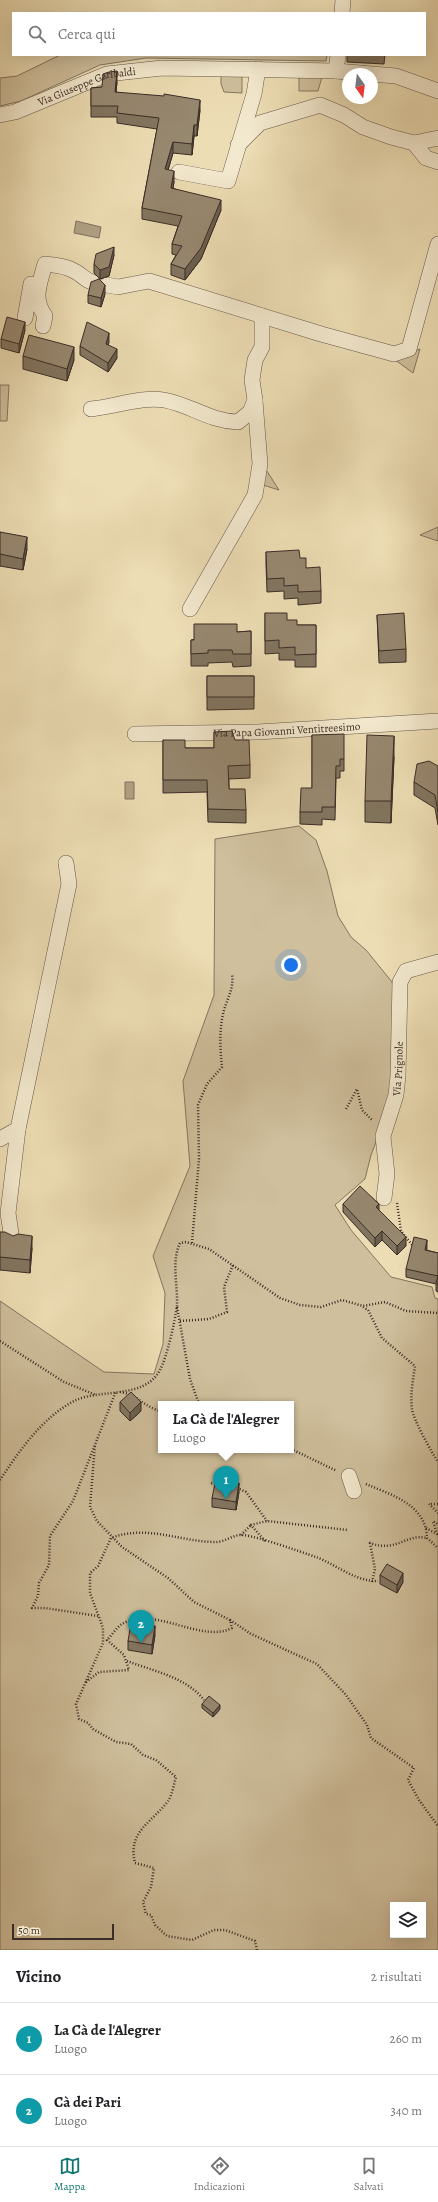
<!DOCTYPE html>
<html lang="it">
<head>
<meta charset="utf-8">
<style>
	:root { --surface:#fff; --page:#f2f2f2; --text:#202124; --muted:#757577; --line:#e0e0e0; --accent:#0f766e }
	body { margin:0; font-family:Alegreya,serif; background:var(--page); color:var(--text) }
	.controls { position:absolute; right:12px; bottom:12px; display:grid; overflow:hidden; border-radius:0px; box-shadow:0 4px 16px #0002 }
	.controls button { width:36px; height:36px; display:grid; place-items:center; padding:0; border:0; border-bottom:1px solid var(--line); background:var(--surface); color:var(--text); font:20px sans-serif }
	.compass { position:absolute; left:342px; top:68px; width:36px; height:36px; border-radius:50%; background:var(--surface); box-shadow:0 4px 16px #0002; rotate:166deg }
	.scale { position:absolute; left:12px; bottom:10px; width:102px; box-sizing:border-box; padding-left:4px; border:2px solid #3a2c26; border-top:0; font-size:11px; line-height:14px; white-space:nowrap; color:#3a2c26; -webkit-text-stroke:3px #f3e9ce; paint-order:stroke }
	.you { position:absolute; left:291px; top:965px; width:14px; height:14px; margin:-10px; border:3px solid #fff; border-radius:50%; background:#1a73e8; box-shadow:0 0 0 6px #1a73e833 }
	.badge { display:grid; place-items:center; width:26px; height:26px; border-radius:50%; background:var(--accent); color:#fff; font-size:13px; font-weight:700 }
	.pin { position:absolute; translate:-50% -33px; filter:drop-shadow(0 1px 2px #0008) }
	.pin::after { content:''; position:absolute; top:21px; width:14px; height:12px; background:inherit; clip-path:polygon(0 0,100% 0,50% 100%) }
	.popup { position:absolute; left:158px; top:1401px; width:136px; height:52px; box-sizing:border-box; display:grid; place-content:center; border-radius:0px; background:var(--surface); filter:drop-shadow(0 1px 3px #0005); font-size:13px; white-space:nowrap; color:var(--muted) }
	.popup b { font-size:15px; color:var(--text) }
	.popup::after { content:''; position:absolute; left:50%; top:100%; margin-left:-8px; border:8px solid transparent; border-top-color:var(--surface) }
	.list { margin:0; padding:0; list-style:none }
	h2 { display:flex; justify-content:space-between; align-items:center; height:52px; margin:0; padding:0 16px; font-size:17px }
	h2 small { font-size:13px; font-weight:400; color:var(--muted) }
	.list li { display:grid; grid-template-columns:26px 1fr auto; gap:12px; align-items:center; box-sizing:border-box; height:72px; padding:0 16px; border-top:1px solid var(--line) }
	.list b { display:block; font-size:15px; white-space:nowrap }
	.list p { margin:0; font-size:13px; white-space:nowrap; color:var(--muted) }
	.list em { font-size:13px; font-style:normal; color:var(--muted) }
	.icon { flex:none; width:22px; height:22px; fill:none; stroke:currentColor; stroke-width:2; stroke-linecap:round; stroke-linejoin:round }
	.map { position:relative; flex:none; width:438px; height:1950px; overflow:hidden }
	.search { position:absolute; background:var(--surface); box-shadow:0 4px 16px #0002; left:12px; right:12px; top:12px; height:44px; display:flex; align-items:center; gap:10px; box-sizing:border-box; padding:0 14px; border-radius:0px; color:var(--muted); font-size:15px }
	.sheet { height:196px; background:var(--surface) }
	nav { display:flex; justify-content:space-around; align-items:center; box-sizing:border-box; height:56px; border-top:1px solid var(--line); background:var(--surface); font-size:11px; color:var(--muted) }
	nav a { display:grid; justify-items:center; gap:2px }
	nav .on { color:var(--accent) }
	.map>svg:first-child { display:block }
	.green { fill:#cfbf9c; stroke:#847661; fill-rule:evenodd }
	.water { fill:#b0a184; stroke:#81725e }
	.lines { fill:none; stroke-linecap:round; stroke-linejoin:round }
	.minor-casing { stroke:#67584a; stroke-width:16 }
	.path { stroke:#3a2c26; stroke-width:2.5; stroke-dasharray:1 2; stroke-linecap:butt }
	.minor { stroke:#f3e9ce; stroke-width:15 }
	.wall { fill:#827560; stroke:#3a2c26 }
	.shaded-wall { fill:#6a5f4e; stroke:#3a2c26 }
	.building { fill:#978870; stroke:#3a2c26 }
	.labels { text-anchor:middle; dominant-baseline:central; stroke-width:4; stroke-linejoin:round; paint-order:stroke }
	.street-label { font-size:11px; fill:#3a2c26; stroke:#f3e9ce }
</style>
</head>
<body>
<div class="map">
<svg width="438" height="1950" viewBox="0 0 438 1950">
	<rect width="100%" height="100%" fill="#edddb4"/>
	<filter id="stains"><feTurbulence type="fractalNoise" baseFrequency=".005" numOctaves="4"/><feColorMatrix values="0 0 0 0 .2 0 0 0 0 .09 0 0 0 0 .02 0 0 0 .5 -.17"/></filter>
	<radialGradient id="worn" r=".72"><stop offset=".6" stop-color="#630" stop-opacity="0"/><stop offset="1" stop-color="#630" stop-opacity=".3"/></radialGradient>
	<!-- green -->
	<path class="green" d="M60,55H327L326,61L146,58L100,65L21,101L0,106V78L17,76Z
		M221,75H242V93L224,92L221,84Z
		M299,76L322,77L318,91H299Z
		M420,349L413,373L394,359Z
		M0,385H9L7,421H0Z
		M265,468L279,490L263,485Z
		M438,527V541L420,535Z
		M299,826L316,840L327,871L338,916L351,937L366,950L392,982L396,1000L393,1090L384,1121L371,1155L365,1179L335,1205L351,1230L391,1277L432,1287L435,1298L438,1299V1950H0V1301L104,1372L154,1374L163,1344L165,1293L153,1256L190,1166L183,1081L214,995L215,839ZM161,1404H291V1450H161ZM393,1905H423V1935H393Z"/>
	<!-- water -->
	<path class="water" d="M76,221L101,227L99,238L74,233Z
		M125,782H134V799H125Z"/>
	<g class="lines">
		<defs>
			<g id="minor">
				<path d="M342,13L343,0"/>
				<path d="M336,71L338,55"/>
				<path id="s1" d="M0,115L15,112L107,74L162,68L336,71L396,76L438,91"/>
				<path d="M414,143L426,158L438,162"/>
				<path d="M238,145L260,123L320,105L344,115L363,127L391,137L414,143L438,138"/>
				<path d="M179,172L228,181L254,94L258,69"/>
				<path d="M107,285L118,287L149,281L321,334L394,354L409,349L438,244"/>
				<path d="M25,318L31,284"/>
				<path d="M43,326L45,316C32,298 40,283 45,264C55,265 67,266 76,272C82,275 85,280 92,282"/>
				<path d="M91,409C113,407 143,396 164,400C191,405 209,421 238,422L250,412L255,400L252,380L255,360L262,347V316"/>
				<path d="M190,609L255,495L260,464L255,401"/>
				<path id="s2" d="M135,734L258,732L438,721"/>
				<path d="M0,1139L18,1129"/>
				<path id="s3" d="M384,1198L387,1174L383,1136L396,1095L398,1076L400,982L406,971L438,962"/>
				<path d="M12,1240L8,1213L18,1129L69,884L66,863"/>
				<path d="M349,1476L354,1491"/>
			</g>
		</defs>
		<!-- minor casing -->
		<use href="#minor" class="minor-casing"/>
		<!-- path -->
		<path class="path" d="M346,1109L357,1089L362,1110L373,1121
			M397,1203L401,1231L413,1246
			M192,1243L199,1159L198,1105L207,1084L222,1067C220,1048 219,1028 224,1010C228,997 234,988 232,974
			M177,1307L190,1379L199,1404
			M363,1307L368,1310L382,1338L415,1366C413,1380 410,1395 412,1409C413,1419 432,1453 438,1462
			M180,1321L209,1319L227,1312L224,1287L233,1265
			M0,1341L64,1382L96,1395
			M120,1392C137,1394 145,1408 161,1411
			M291,1449L337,1471
			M0,1480C19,1451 43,1417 74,1401C100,1388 144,1400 160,1370C167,1357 175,1321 177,1306C178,1286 171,1262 180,1243L186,1242L209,1249L280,1298L300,1305L321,1307L342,1300L363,1306L385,1302L406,1311L438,1313
			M211,1483L218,1485
			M366,1484C391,1495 426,1504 427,1538L438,1548
			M237,1488L246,1492L267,1521
			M438,1504H429L438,1513
			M426,1528L437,1534L433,1521L438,1524
			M241,1535L251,1525
			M265,1541L251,1525L267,1521L348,1530
			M372,1582L375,1569L370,1543C397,1553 406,1533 427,1538
			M98,1616L45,1608H32L38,1596L39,1583L49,1565L50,1536L73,1501L116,1391
			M230,1620L251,1634L317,1664L346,1695L367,1725L371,1738L414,1768L408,1780L419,1800L438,1826
			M127,1661C153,1671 186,1677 204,1700
			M86,1682L99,1672L129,1670L124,1655L107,1640C112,1635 117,1627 122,1624C155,1605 201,1644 232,1628L230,1620L194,1602L168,1578L122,1547L97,1521L90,1507L95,1444
			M257,1950L255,1941L225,1930H214L192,1940L167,1936L155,1925L151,1915L146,1914L143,1902L151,1887L154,1868L135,1863C127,1831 153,1822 168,1801C172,1795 174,1784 176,1777L156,1760L143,1755L131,1744L116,1742L93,1729L88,1723L79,1719L76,1704L103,1643V1628L90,1593V1573L98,1566L111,1538C147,1524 180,1542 216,1542C225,1542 234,1534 243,1535C260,1537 298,1551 316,1557C335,1564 356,1582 378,1581"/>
		<!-- minor -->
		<use href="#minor" class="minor"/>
	</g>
	<!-- wall -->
	<path class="wall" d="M347,55H385L384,64L347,62Z
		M117,82L116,92L200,110L197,136H194L192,155L173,153L168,170L174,182L173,188L221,210L201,259L185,280L171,275V264L176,255L172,254V244L178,226L142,219V208L157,129L117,123V117H91V88L102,87Z
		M114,255L109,276L100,279L94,273V264Z
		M105,294L101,307L88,303V295Z
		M25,330L19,353L1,348V339Z
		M109,342L108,345L117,358L108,372L80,355V346Z
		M23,356L74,360L67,381L23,369Z
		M0,532L27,549L23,570L0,566Z
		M266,552L300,558L321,591V603L298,605V598L284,599V591L267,592L266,565Z
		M265,613L287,620L297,625H316V667H295V660H279V653L265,654Z
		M377,615L406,649V662L379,663Z
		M251,631V666L233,667L232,662L208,663V666H191V640L237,632Z
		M207,676H254V709L207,710Z
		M214,732L235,740L250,765V778L229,779V789L246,810V823L208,822L207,792L163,793V740L185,748H214Z
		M312,735L344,759V771H340V778H336L335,820L322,819V825L300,824V812L312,788Z
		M394,757L391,823L365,822V801Z
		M438,766V825L435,808L414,795V782Z
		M343,1204L379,1210L406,1246L397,1255L382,1240L375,1247L343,1212Z
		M0,1232L32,1248L30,1273L0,1270Z
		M427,1249L426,1250L438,1253V1292L436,1291V1284L406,1277V1269Z
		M120,1402L141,1411L130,1421L120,1411Z
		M239,1492L236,1510L212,1507V1498Z
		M380,1575L403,1582L397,1593L380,1584Z
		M155,1635L152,1654L128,1650V1641Z
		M202,1704L220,1709L213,1717L202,1708Z"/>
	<!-- shaded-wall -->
	<path class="shaded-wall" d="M117,71V82L115,102V92Z
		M200,100V110L197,136V125Z
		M194,125V136L192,155V144Z
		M173,142V153L165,180V169Z
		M174,171V182L171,198V188Z
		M221,200V210L201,259L185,280V269Z
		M114,247V255L109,276L100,279V270Z
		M105,285V294L101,307V298Z
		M25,322V330L19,353V344Z
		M109,333V342L106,352V344Z
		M74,347V360L67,381V369Z
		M117,349V358L108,372V363Z
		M27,537V549L23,570V559Z
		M394,736V757L391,823V801Z
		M379,1204V1213L376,1207Z
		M382,1231V1240L375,1247V1238Z
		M32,1236V1248L30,1273V1260Z
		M406,1237V1246L397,1255V1246Z
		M427,1240V1249L425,1259V1250Z
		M141,1402V1411L130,1421V1413Z
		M239,1483V1492L236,1510V1502Z
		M403,1573V1582L397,1593V1585Z
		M155,1626V1635L152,1654V1645Z
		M220,1705V1709L213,1717V1713Z"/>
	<!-- building -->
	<path class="building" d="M117,71L115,92L164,96V94L200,100L197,125H194L192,144L173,142L165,169L174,171L171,188L221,200L201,248L185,269L171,264L182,246L172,244L182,216L142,208L159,118L117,113L118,106H91V88L102,87L103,74L109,72Z
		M114,247L109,267L100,270L94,264L96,254Z
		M99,279L105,285L101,298L88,295L91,282Z
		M7,317L25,322L19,344L1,339Z
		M87,322L109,333L106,344L117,349L108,363L80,346Z
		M29,335L74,347L67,369L23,356Z
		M0,532L27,537L23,559L0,554Z
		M299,550L300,558H306V568L320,567L321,591L298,592V585L284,586V578L267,579L266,552Z
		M265,613H287V620H297V625H316V654L295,655V647L279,648V640L265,641Z
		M404,613L406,649L379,651L377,615Z
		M194,624H237V632L251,631V654H233L232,650H208V653L191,654V640H194Z
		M207,676H254V697H207Z
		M232,731L235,740H249L250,765L228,766L229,789H245L246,810L208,809L207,780H163V740H185V748H214V732Z
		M344,734V759H340V766H336L335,807H322V812H300L301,788H312V735Z
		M367,735L394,736L391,801H365Z
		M429,761L438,766V812L435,795L414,782L417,764Z
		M360,1186L379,1204L376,1207L406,1237L397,1246L382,1231L375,1238L343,1204Z
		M0,1232H5L13,1236L18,1234L32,1236L30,1260L0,1257Z
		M414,1237L427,1240L425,1250L438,1253V1283H436L438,1276L406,1269Z
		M131,1392L141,1402L130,1413L120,1402Z
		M216,1479L239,1483L236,1502L212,1498Z
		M387,1564L403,1573L397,1585L380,1575Z
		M131,1623L155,1626L152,1645L128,1641Z
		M209,1696L220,1705L213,1713L202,1704Z"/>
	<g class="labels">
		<!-- street labels -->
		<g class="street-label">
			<text stroke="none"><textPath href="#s1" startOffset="92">Via Giuseppe Garibaldi</textPath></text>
			<text stroke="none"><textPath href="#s2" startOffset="152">Via Papa Giovanni Ventitreesimo</textPath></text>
			<text stroke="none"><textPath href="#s3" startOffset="132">Via Prignole</textPath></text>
		</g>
	</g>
	<rect width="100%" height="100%" filter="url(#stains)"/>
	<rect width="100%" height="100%" fill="url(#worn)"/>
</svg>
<div class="controls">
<button><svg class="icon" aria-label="layers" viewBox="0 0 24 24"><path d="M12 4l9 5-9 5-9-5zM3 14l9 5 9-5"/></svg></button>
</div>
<svg class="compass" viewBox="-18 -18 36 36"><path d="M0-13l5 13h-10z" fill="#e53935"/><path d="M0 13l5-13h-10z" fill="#757577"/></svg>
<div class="scale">50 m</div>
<div class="you"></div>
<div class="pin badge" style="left:226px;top:1499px;background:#0f9aa8">1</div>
<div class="popup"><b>La Cà de l'Alegrer</b>Luogo</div>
<div class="pin badge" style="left:141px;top:1643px;background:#0f9aa8">2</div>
<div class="search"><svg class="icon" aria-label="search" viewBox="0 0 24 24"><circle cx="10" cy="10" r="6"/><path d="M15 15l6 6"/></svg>Cerca qui</div>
</div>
<section class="sheet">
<h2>Vicino<small>2 risultati</small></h2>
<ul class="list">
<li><span class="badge" style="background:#0f9aa8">1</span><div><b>La Cà de l'Alegrer</b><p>Luogo</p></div><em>260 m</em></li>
<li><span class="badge" style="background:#0f9aa8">2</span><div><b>Cà dei Pari</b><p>Luogo</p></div><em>340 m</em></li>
</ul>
</section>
<nav>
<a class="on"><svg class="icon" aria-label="map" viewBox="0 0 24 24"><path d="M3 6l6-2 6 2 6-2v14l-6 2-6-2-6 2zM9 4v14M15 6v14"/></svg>Mappa</a>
<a><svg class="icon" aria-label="directions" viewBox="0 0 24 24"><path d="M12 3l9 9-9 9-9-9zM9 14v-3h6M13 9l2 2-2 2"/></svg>Indicazioni</a>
<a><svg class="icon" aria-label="saved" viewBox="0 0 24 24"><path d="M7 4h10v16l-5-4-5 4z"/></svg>Salvati</a>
</nav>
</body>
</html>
